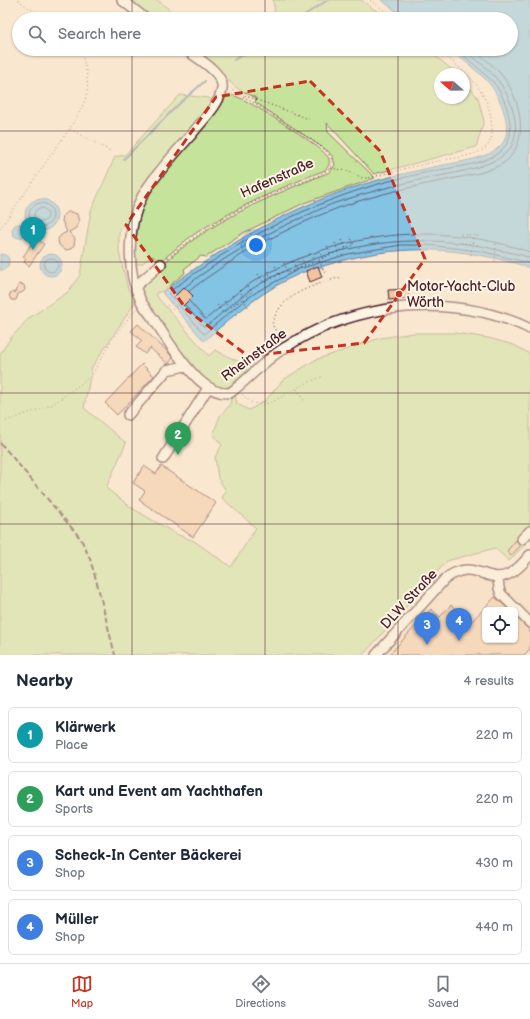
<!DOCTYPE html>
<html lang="en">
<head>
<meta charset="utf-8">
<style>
	:root { --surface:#fff; --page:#f6f6f7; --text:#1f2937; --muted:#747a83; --line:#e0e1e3; --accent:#c8321e }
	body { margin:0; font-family:"Balsamiq Sans",sans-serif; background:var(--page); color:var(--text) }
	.controls { position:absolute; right:12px; bottom:12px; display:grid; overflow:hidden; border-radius:6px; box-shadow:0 1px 3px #0004 }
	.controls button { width:36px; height:36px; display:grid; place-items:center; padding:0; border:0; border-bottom:1px solid var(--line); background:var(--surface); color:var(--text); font:20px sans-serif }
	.compass { position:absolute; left:434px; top:68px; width:36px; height:36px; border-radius:50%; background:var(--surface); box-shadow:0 1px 3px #0004; rotate:290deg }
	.you { position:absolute; left:256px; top:245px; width:14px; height:14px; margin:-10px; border:3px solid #fff; border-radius:50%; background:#1a73e8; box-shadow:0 0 0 6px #1a73e833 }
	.badge { display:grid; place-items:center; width:26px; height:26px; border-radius:50%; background:var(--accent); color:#fff; font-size:13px; font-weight:700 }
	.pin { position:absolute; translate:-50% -33px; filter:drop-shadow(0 1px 2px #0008) }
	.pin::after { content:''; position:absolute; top:21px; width:14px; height:12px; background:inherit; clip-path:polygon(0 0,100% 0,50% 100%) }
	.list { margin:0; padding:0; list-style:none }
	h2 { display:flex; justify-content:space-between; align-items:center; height:52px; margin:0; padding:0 16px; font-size:17px }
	h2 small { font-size:13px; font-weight:400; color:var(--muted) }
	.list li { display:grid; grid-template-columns:26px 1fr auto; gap:12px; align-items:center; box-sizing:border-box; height:56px; margin:0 8px 8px; padding:0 8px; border:1px solid var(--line); border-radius:6px }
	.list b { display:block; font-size:15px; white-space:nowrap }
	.list p { margin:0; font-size:13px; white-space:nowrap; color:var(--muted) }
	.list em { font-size:13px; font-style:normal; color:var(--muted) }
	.icon { flex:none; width:22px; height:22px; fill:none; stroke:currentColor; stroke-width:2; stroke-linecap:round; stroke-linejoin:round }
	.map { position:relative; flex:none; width:530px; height:655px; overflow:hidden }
	.search { position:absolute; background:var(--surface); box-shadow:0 1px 3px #0004; left:12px; right:12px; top:12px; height:44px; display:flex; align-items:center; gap:10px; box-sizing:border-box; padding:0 14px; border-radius:22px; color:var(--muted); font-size:15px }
	.sheet { height:308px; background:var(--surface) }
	nav { display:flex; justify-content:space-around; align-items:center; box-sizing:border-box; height:56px; border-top:1px solid var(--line); background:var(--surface); font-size:11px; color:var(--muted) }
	nav a { display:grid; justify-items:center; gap:2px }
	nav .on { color:var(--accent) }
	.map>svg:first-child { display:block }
	.built { fill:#f4d9bf; fill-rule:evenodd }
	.green { fill:#c6e39b; stroke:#888163 }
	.water { fill:#83c3e4; stroke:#6c819a }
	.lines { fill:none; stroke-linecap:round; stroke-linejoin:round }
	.shore { stroke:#616175; stroke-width:1 }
	.stream { stroke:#6c819a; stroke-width:2 }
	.building { fill:#f1c5a0; stroke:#4a1f2b }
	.minor-casing { stroke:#4a1f2b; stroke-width:12 }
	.path { stroke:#4a1f2b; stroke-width:1; stroke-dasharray:1 3; stroke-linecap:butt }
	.minor { stroke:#fcf5e5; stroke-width:9 }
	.rail { stroke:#4a1f2b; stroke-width:2; stroke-dasharray:6 3; stroke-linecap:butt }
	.marked { fill:none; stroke:#c8321e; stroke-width:3; stroke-dasharray:8 5; stroke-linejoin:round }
	.grid { fill:none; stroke:#4a1f2b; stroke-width:1; stroke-opacity:0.55 }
	.poi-dot { fill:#c8321e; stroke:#fcf5e5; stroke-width:1.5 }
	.labels { text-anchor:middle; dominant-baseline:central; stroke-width:4; stroke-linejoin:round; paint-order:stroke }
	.street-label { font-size:14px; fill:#4a1f2b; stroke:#fcf5e5 }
	.poi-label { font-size:14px; fill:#4a1f2b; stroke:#fcf5e5; text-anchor:start }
</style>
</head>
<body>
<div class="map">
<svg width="530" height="655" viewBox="0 0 530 655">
	<rect width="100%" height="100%" fill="#f9e7d0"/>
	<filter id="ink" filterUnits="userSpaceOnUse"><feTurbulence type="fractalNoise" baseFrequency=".025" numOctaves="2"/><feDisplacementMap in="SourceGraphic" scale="8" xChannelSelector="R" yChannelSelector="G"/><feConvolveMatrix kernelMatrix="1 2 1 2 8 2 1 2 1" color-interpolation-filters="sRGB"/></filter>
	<g filter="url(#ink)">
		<!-- built -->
		<path class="built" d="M530,561V655H380L443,588L459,576L474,575L494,582H504L515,578ZM485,610H515V640H485Z"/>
		<!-- green -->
		<path class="green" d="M123,0H157L182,19H148Z
			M273,0H361L388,19H264L275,12Z
			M188,49H225L240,56L250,49H427L457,74H440V98H464V80L478,98L484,121L476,147L374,174L327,123L328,132L375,178L304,203L243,233L206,257L201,256L184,269L185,273L163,291L156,293L158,298L209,356L215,350L241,363L248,371C241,378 231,389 220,388C198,386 156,317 143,298C141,291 141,287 144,281C158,269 171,256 186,245C229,213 280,192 330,172L335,165L333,157L328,151L255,102L256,98L237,88L207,63Z
			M229,94C235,96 241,98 246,101C259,108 327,149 329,159C330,164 328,167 325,170C280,188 237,207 196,233C184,241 172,252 160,262L152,256L141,264H134V227L124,223L119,233V252L128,289L136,301L92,367L84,408L126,443L106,488L132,508L176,534L194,541L231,567L256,528L222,498L226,491L218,478L215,457L222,445L213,434L220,416L229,406L232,397L235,395L237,404L249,410L265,401L283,380L315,360L380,338L414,333H455L488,338L514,345L530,354V539L509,561L495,548L447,561L363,655H0V354L10,339L29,318L68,292L80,275L91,211L115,157L125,155L180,95L209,98L219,104L226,95Z"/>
		<!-- water -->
		<path class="water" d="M381,0H530V268C520,264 509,262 498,259C439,245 384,247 327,265C318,268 309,270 301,273C264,289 234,315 204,341L163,294V292C232,239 309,196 394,176C408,173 423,169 438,166C457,162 494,159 504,141C512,126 501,100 492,87C484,75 461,59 450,49H511V19H407Z
			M25 215a16 16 0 1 1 32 0a16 16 0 1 1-32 0Z
			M12 231a7 7 0 1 1 14 0a7 7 0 1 1-14 0Z
			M0,254L6,255L9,259L8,267L3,270H0Z
			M40 265a11 11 0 1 1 22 0a11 11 0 1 1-22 0Z"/>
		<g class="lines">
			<!-- shore -->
			<path class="shore" d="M456,49C469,60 482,71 494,83C505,96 517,130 506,145C492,164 461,166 439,170C423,173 406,177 389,181C308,203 236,241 169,292V294L204,334L241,303L258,291L299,269L348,254L401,245H426L480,251L530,263
				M29 215a12 12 0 1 1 24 0a12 12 0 1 1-24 0Z
				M34 215a7 7 0 1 1 14 0a7 7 0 1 1-14 0Z
				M44 265a7 7 0 1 1 14 0a7 7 0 1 1-14 0Z
				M185,287C223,257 266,233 310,214C319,210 328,205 338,202C365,193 392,186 419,180C444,174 497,169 511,147C522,129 511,97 499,82C490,69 475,59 463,49
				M189,291C234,256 285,228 338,208C384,191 433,183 480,173C489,170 498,167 505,162C530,142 521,101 504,78C496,67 483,58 473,49
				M189,301L204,318L206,319C221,307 235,293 251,283C299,252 368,233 425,234C460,234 497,241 530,252
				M185,305L203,326L205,327C222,314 237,298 255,287C327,243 416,230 498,250C508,252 520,254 530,258"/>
			<!-- stream -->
			<path class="stream" d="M298,19L328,0
				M234,60L252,49
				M124,159L179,104L205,81"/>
		</g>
		<!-- building -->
		<path class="building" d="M68,212H71L77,214L79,222L76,228L69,232L75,239L74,245L71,249L65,250L59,245L58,239L61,235L67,232L62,221L63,216Z
			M35,238L44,244L29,266L24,262L26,259L23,257Z
			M318,266L322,277L310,282L306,271Z
			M19,284L24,285L25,290L23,292L18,294L16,300H11L9,295L11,293L15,292Z
			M184,287L193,296L183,306L174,297Z
			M408,289L409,298L389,300L388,290Z
			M138,324L167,351L173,358L168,364L150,348L145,354L136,347L142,341L131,331Z
			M142,364L154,376L117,415L105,403Z
			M144,466L156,474L161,466L216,503L193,537L139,500L145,491L133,483Z
			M516,540L518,543L521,545L511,556L507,551Z
			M495,597L509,610H485V640H515V616L526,627L530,629V649L524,655H389L431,609L440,617L451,605L470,623Z"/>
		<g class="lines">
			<defs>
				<path id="minor" d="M122,0L146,19
					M185,49C197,58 225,73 222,89C220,104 201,122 192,134C176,152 159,170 146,190C127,220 125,269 141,301C144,307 149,313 153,318C161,330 168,342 177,354C189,370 207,395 230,393C249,379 265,359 286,347C343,310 415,298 482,312C498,316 515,321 530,329
					M136,286L161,264
					M128,415L167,370L185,366
					M163,459L208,388
					M522,539L530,531
					M498,577L499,588L501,594L530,623
					M376,655L444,580C474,555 486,586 509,574C518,570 524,562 530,555"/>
			</defs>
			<!-- minor casing -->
			<use href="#minor" class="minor-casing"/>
			<!-- path -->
			<path class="path" d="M18,0L45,19
				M370,0L396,19
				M241,94L309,119
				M70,129L112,152
				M331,168L347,171L363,178H369C392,172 415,166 438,161C452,158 470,157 482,150C489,147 492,139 492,132C492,90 466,73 437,49
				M0,229C18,202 37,176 55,149C65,135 84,110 87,93C89,80 85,61 79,49
				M249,230L253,238
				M461,234L480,236
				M342,240L346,248
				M335,243L338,251
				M461,243L480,245
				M327,246L330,254
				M241,247L260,235
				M319,250L322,258
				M310,254L314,261
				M471,255L473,235
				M301,257L305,265
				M168,258C204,227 246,204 291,186C300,183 332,173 332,163C333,158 328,153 325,150C311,139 295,129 279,119C263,109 247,98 230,89
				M293,261L296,269
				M319,261L325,273
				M495,261L496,244
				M284,263L288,273L354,245L350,236
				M275,266L279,274
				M267,271L272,278
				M258,274L264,283L287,270
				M239,290L244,297
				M232,295L237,303
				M243,299L248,307
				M224,301L229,308
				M217,305L223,313L252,292L246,284
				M167,306L175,298
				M172,310L180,303
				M281,341L272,324C274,320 275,315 277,312C290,291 320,283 342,277
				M297,389L305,402
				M242,394C260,416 279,397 297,388C306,383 315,380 323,376
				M6,421L52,405L91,376L113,338L136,308"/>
			<!-- minor -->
			<use href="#minor" class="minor"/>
			<!-- rail -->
			<path class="rail" d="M0,443L4,447L81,539L90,559L97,583L115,655"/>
		</g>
	</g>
	<!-- marked area -->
	<path d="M0 0H530V655H0ZM310,81L380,151L425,259L364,343L248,356L187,310L126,225L216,97Z" fill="#f9e7d0" fill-opacity=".55" fill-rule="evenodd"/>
	<path class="marked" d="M310,81L380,151L425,259L364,343L248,356L187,310L126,225L216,97Z"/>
	<!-- grid -->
	<path class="grid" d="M132,0V19M265,0V19M398,0V19M132,49V655M265,49V655M398,49V655M0,131H530M0,262H530M0,393H530M0,524H530"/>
	<!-- markers -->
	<circle class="poi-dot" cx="399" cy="294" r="4"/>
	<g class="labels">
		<!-- street labels -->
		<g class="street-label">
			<text transform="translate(277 178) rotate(-24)">Hafenstraße</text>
			<text transform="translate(254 355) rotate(-37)">Rheinstraße</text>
			<text transform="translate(409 599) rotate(-47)">DLW Straße</text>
		</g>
		<!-- poi labels -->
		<g class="poi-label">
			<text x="407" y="286">Motor-Yacht-Club<tspan x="407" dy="16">Wörth</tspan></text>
		</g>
	</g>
</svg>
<div class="controls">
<button><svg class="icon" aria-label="locate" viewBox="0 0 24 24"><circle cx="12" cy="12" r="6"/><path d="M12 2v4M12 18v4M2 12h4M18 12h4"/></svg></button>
</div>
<svg class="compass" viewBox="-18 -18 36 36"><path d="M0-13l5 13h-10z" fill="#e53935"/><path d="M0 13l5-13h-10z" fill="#747a83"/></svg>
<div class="you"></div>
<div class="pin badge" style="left:33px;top:250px;background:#0f9aa8">1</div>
<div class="pin badge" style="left:178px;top:455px;background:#2e9e5b">2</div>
<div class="pin badge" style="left:427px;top:645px;background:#3f7fe0">3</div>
<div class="pin badge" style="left:459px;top:641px;background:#3f7fe0">4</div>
<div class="search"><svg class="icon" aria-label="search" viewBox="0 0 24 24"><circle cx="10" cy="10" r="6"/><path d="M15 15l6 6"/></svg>Search here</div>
</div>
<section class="sheet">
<h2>Nearby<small>4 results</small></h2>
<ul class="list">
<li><span class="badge" style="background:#0f9aa8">1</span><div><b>Klärwerk</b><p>Place</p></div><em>220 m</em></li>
<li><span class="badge" style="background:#2e9e5b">2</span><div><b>Kart und Event am Yachthafen</b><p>Sports</p></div><em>220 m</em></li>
<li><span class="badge" style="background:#3f7fe0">3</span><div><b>Scheck-In Center Bäckerei</b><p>Shop</p></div><em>430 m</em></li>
<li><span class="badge" style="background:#3f7fe0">4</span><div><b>Müller</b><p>Shop</p></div><em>440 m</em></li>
</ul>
</section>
<nav>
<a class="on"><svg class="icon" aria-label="map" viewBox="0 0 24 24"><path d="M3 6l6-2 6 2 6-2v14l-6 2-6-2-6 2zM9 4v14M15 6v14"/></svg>Map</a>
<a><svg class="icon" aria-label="directions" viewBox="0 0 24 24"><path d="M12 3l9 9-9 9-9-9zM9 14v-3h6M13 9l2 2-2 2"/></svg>Directions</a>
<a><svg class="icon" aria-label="saved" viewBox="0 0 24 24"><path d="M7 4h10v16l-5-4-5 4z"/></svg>Saved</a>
</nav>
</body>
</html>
